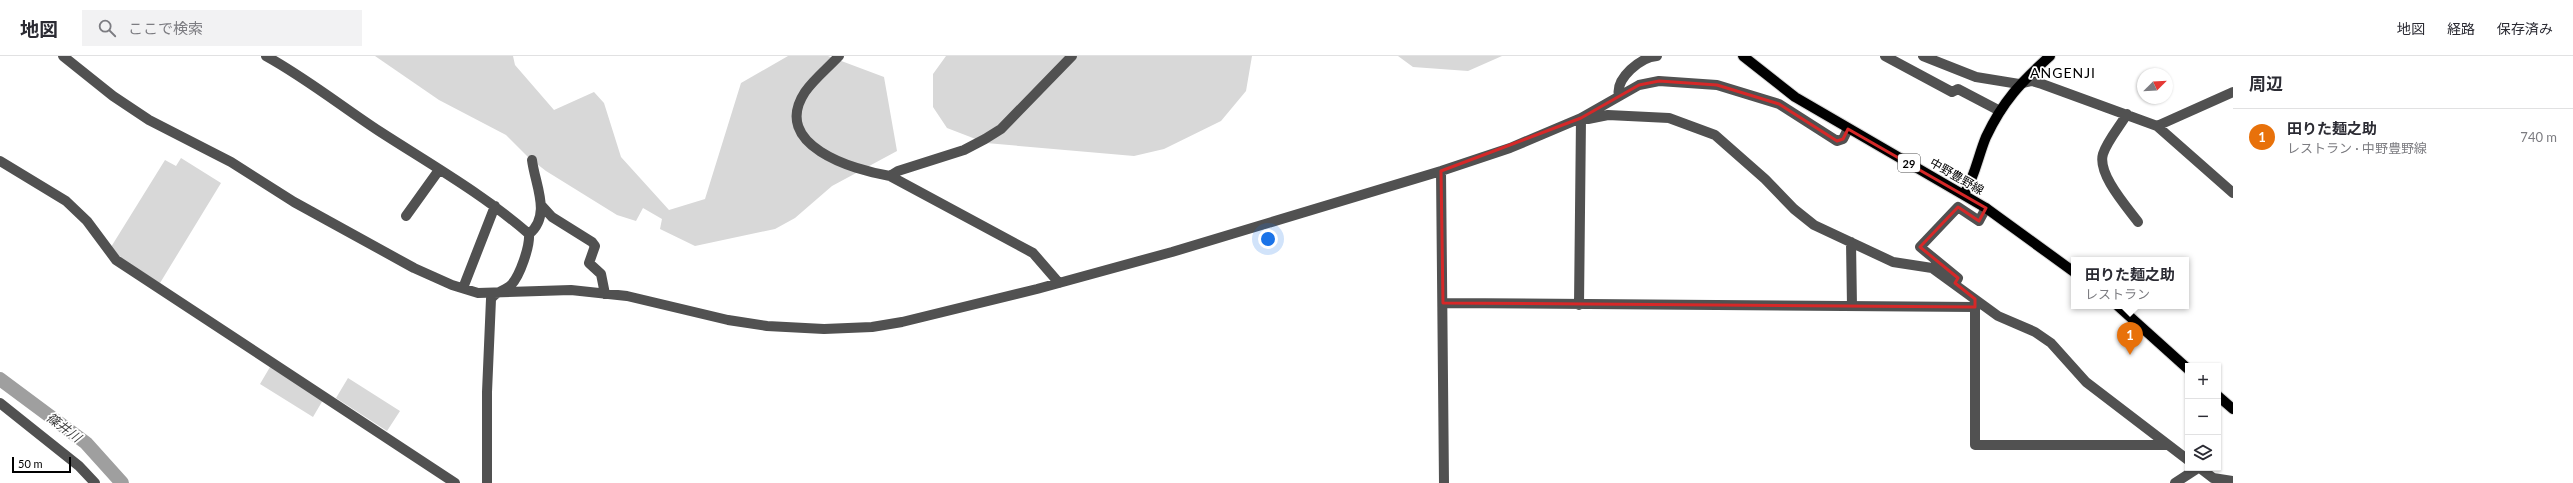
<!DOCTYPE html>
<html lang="ja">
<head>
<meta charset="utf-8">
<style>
	:root { --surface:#fff; --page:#f2f2f3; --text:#2b2b33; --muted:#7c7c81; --line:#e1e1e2; --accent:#111827 }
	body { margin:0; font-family:Lato,"Noto Sans JP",sans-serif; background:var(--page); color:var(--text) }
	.controls { position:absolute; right:12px; bottom:12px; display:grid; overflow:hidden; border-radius:0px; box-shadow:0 1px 3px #0004 }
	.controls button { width:36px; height:36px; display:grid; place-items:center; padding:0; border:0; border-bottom:1px solid var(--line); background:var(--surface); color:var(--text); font:20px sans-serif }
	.compass { position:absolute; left:2137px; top:12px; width:36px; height:36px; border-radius:50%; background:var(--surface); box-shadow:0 1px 3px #0004; rotate:66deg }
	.scale { position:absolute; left:12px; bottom:10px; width:59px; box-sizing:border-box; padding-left:4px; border:2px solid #000; border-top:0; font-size:11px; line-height:14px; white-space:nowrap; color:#000; -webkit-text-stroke:3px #fff; paint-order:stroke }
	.you { position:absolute; left:1268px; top:183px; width:14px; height:14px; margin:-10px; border:3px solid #fff; border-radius:50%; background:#1a73e8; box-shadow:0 0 0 6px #1a73e833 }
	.badge { display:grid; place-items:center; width:26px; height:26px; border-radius:50%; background:var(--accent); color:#fff; font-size:13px; font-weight:700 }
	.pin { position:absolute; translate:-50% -33px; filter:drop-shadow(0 1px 2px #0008) }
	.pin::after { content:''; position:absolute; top:21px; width:14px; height:12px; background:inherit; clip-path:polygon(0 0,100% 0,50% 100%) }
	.popup { position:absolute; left:2071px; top:201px; width:118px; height:52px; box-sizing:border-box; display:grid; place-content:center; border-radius:0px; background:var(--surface); filter:drop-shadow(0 1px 3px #0005); font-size:13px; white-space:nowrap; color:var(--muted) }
	.popup b { font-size:15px; color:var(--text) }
	.popup::after { content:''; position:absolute; left:50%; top:100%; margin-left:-8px; border:8px solid transparent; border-top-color:var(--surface) }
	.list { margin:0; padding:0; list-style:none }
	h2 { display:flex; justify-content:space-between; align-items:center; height:52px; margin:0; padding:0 16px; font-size:17px }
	h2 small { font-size:13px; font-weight:400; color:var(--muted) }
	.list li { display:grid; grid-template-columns:26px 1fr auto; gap:12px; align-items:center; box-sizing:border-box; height:56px; padding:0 16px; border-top:1px solid var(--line) }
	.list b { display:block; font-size:15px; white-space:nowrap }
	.list p { margin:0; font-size:13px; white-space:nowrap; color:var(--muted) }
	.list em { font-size:13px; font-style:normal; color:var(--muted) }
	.icon { flex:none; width:22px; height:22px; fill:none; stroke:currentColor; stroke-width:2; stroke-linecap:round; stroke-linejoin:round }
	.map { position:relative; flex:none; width:2233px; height:427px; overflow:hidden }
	header { display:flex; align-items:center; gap:24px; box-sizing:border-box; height:56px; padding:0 20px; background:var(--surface); border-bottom:1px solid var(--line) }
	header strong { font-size:19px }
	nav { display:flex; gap:22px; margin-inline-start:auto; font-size:14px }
	.search { width:280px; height:36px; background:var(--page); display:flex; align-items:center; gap:10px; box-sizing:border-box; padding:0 14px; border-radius:0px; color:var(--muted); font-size:15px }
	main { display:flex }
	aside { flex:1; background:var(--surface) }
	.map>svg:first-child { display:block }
	.green { fill:#d8d8d8 }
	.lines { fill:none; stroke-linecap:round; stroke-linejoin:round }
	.river { stroke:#9f9f9f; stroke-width:14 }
	.major-casing { stroke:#dbdbdb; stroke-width:12 }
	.minor { stroke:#515151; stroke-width:10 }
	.major { stroke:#000; stroke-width:10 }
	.marked { fill:none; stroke:#d62828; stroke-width:3; stroke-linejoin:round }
	.labels { text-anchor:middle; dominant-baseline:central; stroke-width:3.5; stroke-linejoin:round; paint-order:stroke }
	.shield { fill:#fff; stroke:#4c4c4c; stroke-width:1 }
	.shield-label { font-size:11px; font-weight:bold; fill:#000 }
	.street-label { font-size:12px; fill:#000; stroke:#fff }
	.water-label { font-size:13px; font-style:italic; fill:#404040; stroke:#fff }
	.quarter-label { font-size:14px; letter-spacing:1px; fill:#000; stroke:#fff }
</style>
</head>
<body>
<header>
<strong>地図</strong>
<div class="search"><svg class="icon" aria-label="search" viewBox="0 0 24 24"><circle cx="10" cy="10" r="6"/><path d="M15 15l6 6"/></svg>ここで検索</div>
<nav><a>地図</a><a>経路</a><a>保存済み</a></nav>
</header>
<main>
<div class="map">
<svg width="2233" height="427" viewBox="0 0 2233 427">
	<rect width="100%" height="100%" fill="#fff"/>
	<!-- green -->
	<path class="green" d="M375,0H513L515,9L554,54L594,36L604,47L621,101L669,154L705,143L741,27L788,0H828L884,21L897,95L832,130L795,162L775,173L695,190L660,173L662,163L643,152L636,165L617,159L546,115L528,101L506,79L439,44Z
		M946,0H1252L1246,35L1221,65L1164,93L1134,100L986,87L947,72L933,51V18Z
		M1398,0H1502L1468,15L1413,11Z
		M181,102L221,127L160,227L118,201L111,191L165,104L176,110Z
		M270,311L323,344L313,361L260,328Z
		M348,322L400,355L387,375L336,342Z"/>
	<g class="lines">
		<!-- river -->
		<path class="river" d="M0,323L86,387L122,427"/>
		<defs>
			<path id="major" d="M1743,0L1795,41L1986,152L2074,216
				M1964,138C1975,121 1978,100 1986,81C2003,45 2021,26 2050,0
				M2118,250L2188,313
				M2218,340L2233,353"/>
		</defs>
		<!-- major casing -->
		<use href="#major" class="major-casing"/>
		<!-- minor -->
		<path class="minor" d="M63,0L113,40L149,64L231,106L294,146L414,212L452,229L478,237L571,234L627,240L728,264L767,270L824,273L872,271L902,266L1037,233L1172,196L1441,115L1510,92L1581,62L1639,29L1659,25L1717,29L1779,48L1837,85L1843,83L1848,73
			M266,0C306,22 341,50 379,75C430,108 483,138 529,178C530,190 520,220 511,229C505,235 496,235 491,243L487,336V427
			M839,0C829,11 814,23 805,36C770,89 853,114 890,120L1033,197L1059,227
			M1885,0L1952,36L1958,33L2000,55
			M1923,0L1976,21L2019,28L2032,25L2042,28L2157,70L2233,137
			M1619,40C1615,22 1641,1 1657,0
			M2127,58C2120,70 2107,85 2103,98C2097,118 2127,151 2138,166
			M1582,62L1588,63L1608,59L1669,62L1715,79L1765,123L1794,153L1814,169L1893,206L1932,212L1998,260L2035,276L2051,287L2086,326L2188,404
			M2157,70L2233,36
			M0,105L66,145L87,165L116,204L455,427
			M1441,115L1444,427
			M890,120L898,115L964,94L985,83L1001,73L1072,0
			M542,150L552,161L592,186L595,190L589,207L601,218L605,238
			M406,160L439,114
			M529,178C552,159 535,129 532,104
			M1851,186L1852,250
			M1957,224L1958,222L1920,191L1958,151L1979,165L1986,152
			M463,232L495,150
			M1975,245V389H2167
			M1443,247L1975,251
			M1579,249L1581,62
			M0,347L79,410L95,427
			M2200,412L2213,422L2233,425
			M2175,427L2198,412"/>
		<!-- major -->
		<use href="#major" class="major"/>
	</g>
	<!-- marked area -->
	<path class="marked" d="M1659,25L1717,29L1779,48L1837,85L1843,83L1848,73L1986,152L1979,165L1958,151L1920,191L1958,222L1955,227L1975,243V251L1443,247L1441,115L1581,62L1639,29Z"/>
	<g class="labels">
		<!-- shield labels -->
		<rect class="shield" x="1898" y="98" width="22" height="18" rx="3"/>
		<g class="shield-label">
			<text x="1909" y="107">29</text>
		</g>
		<!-- street labels -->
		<g class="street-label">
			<text transform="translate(1957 120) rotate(30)">中野豊野線</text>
		</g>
		<!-- water labels -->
		<g class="water-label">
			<text transform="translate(64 371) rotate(37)">篠井川</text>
		</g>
		<!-- quarter labels -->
		<g class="quarter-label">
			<text x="2063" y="16">ANGENJI</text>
		</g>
	</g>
</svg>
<div class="controls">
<button>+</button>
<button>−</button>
<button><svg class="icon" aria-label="layers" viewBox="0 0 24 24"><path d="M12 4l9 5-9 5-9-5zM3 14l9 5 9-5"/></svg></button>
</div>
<svg class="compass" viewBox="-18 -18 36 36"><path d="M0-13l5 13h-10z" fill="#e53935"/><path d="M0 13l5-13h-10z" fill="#7c7c81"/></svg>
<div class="scale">50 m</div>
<div class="you"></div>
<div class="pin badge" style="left:2130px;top:299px;background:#e8710a">1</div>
<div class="popup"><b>田りた麺之助</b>レストラン</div>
</div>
<aside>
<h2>周辺<small></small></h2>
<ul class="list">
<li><span class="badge" style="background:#e8710a">1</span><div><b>田りた麺之助</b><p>レストラン · 中野豊野線</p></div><em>740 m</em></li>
</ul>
</aside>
</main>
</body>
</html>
